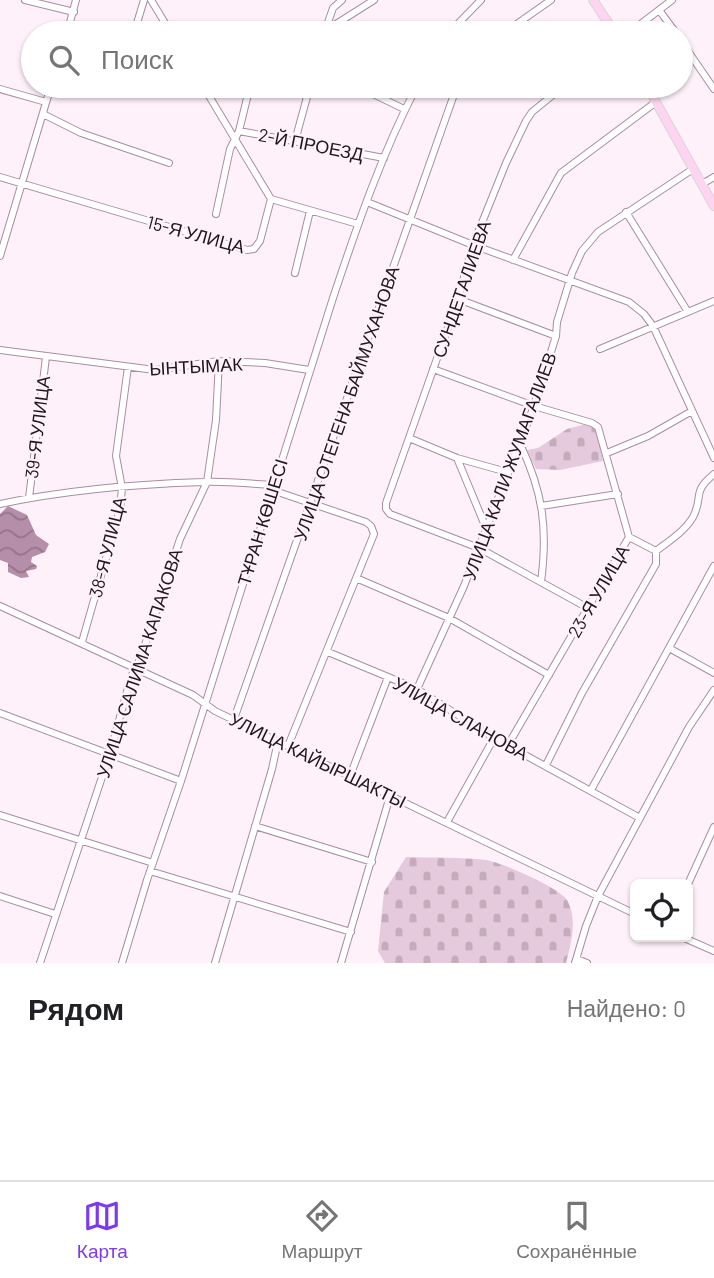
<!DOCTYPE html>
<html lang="ru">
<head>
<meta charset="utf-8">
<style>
	:root { --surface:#fff; --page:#f6f6f6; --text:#202124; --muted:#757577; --line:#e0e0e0; --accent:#7c3aed }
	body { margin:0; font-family:Barlow,sans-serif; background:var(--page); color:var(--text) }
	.controls { position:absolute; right:21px; bottom:21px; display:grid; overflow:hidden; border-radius:10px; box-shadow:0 2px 5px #0004 }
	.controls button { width:63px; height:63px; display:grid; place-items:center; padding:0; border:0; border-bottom:2px solid var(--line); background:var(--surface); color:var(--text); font:35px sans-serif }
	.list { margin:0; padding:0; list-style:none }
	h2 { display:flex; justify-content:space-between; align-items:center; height:91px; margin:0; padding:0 28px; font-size:30px }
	h2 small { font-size:23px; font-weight:400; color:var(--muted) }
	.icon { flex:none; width:38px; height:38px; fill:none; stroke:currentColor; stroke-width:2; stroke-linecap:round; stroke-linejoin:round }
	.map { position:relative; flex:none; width:714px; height:963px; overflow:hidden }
	.search { position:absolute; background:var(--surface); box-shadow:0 2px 5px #0004; left:21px; right:21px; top:21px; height:77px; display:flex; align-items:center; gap:18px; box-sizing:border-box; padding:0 24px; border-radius:38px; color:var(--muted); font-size:26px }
	.sheet { height:217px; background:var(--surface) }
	nav { display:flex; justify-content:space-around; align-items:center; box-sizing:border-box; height:98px; border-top:2px solid var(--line); background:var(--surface); font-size:19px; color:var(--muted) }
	nav a { display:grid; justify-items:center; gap:4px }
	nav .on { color:var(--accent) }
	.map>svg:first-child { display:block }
	.cemetery { fill:url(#cemetery-stones) }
	.water { fill:url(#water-waves) }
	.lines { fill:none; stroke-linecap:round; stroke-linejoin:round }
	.minor-casing { stroke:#aa8ca0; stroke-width:8 }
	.major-casing { stroke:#d7d5d6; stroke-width:10 }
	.minor { stroke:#fff; stroke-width:6 }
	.major { stroke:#fed5f1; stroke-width:8 }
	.labels { text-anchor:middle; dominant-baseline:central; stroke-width:5; stroke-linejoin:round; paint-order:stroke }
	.street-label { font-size:18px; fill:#21161d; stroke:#fef1fa }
</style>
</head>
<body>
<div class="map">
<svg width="714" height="963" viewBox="0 0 714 963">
	<defs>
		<pattern id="cemetery-stones" width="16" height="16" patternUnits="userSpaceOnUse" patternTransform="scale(1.75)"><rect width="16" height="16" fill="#e5c9dc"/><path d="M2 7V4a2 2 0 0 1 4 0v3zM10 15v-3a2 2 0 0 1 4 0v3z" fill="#c4acbc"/></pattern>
		<pattern id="water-waves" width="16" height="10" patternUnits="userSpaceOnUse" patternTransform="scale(1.75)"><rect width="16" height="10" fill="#b58fa9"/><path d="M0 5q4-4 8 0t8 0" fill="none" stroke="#937489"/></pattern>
	</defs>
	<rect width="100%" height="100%" fill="#fef1fa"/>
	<!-- cemetery -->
	<path class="cemetery" d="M586,424L596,429L603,461L560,470L536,469L527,450L538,448L567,429Z
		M406,857C432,858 460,857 486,860C501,862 560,888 567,900C578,920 571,943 566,963H385L378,951L384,892Z"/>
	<!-- water -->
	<path class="water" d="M8,506L27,515L36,535L49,544L45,552L32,557L31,562L37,566L36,569L26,571L29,577L21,578L8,572V563L0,560V514Z"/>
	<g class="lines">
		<defs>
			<path id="minor" d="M25,0L74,12
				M151,0L171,33
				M659,10L676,33
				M325,31L374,0
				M325,31L333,8L342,0
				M67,33L76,0
				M134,33L144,0
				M276,33L296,30L325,31
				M449,33L481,0
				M504,33L551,0
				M629,33L672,0
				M681,41L714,89
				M203,86L271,199
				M564,86L532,112L526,121L506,163L473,245L458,299L386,503V509L390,514L479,548L588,608
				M0,89L46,102
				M367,91L404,109
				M43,114L81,133L169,163
				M239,131L384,158
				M295,141L310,86
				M0,177L247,250L254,249L260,241L271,199L358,224
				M702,184L714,177
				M367,202L473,245L629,302L644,314L653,326L714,458
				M626,212L688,312
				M216,214L230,149L239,131L250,86
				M0,256L51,86
				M513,260L561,173L656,102
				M295,273L310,211
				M458,299L556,336
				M600,349L714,301
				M0,350L155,370L219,361L265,363L309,370
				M433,369L534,406L592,423L598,427L629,537L508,745
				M409,438L457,458L507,472
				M520,444C543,492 548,529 541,582
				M607,453L648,436L692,411
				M457,458L486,528
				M272,490L366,522L371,526L374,534L288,746
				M29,498L46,357
				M0,504C66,490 136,484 204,482C227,481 251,484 274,485
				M541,506L618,494
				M629,537L656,551C669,541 685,531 693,517C704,496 691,493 714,474
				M356,578L449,618L549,675
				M0,606L193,695L215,711L635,914
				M82,642L120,509L122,488L116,456L128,367
				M669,648L714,673
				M328,652L417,689L494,738L638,817
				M417,689L464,586L534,406L556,336L557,322L572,273L582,251L598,232L693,169
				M0,713L181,781
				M234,719L457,86
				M546,765L582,693L656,564V551
				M350,776L388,677
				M591,790L714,566
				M0,815L153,863
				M447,822L494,738
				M255,826L372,862
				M150,871L351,932
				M688,884L714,827
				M0,896L55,914
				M682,937L714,951
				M577,959L587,963
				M40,963L110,753L131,677L141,657L180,539L207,482L216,420L219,361
				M122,963L147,880L181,781L333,298C357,226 382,153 417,86
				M215,963L272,769L278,741
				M341,963L390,796
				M575,963L586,926L598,896L689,727L714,690"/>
			<path id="major" d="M593,0L615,33
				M647,86L714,206"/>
		</defs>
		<!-- minor casing -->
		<use href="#minor" class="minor-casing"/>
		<!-- major casing -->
		<use href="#major" class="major-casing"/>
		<!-- minor -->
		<use href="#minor" class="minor"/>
		<!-- major -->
		<use href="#major" class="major"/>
	</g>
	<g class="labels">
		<!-- street labels -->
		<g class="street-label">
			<text transform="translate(311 144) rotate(11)">2-Й ПРОЕЗД</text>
			<text transform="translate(196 234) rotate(15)">15-Я УЛИЦА</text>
			<text transform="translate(461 289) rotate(-71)">СУНДЕТАЛИЕВА</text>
			<text transform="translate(196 366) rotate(-3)">ЫНТЫМАК</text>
			<text transform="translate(346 403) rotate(-71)">УЛИЦА ОТЕГЕНА БАЙМУХАНОВА</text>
			<text transform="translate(37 427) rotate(-83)">39-Я УЛИЦА</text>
			<text transform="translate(509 466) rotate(-70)">УЛИЦА КАЛИ ЖУМАГАЛИЕВ</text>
			<text transform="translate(262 522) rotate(-73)">ТҰРАН КӨШЕСІ</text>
			<text transform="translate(107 547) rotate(-76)">38-Я УЛИЦА</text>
			<text transform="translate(598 591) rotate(-60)">23-Я УЛИЦА</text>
			<text transform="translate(139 663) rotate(-72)">УЛИЦА САЛИМА КАПАКОВА</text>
			<text transform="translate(461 718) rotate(29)">УЛИЦА СЛАНОВА</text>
			<text transform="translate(318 760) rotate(26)">УЛИЦА КАЙЫРШАКТЫ</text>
		</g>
	</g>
</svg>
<div class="controls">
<button><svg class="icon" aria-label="locate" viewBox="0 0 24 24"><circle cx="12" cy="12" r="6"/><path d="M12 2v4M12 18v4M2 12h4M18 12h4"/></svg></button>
</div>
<div class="search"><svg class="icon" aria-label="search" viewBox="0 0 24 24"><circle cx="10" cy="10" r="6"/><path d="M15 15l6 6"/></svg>Поиск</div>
</div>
<section class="sheet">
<h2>Рядом<small>Найдено: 0</small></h2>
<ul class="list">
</ul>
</section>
<nav>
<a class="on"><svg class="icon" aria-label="map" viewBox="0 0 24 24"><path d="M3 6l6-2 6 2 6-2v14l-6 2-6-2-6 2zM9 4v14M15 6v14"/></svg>Карта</a>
<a><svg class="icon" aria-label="directions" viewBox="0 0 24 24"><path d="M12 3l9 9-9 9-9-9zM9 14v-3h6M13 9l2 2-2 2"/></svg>Маршрут</a>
<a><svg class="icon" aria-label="saved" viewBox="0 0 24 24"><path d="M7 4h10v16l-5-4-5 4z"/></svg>Сохранённые</a>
</nav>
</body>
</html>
